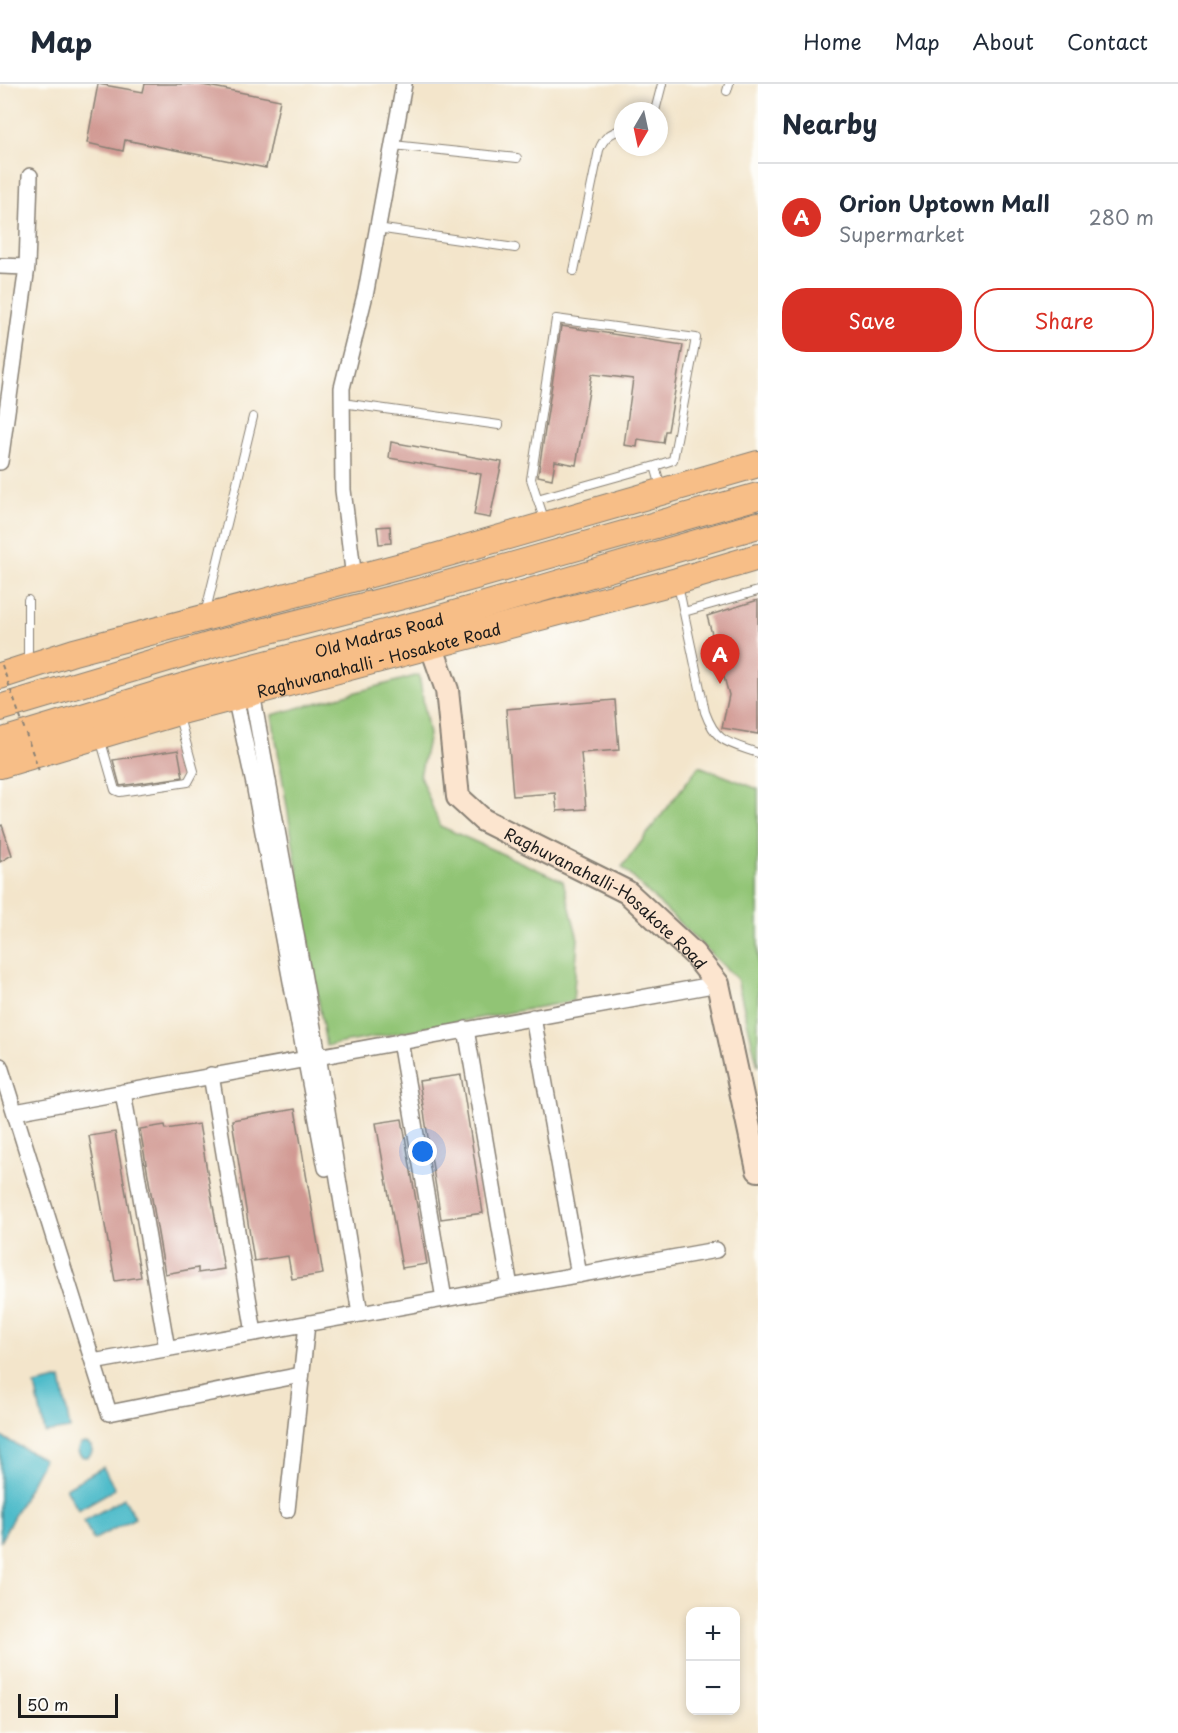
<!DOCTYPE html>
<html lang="en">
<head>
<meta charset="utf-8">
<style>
	:root { --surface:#fff; --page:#f2f2f3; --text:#1f2937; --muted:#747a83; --line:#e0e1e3; --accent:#d93025 }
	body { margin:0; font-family:"Playpen Sans",sans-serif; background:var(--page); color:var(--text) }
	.controls { position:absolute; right:18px; bottom:18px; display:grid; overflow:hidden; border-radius:12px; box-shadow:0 3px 9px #0003 }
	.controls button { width:54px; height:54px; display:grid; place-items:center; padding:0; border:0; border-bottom:2px solid var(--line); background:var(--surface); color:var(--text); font:30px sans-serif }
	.compass { position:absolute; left:614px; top:18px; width:54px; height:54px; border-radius:50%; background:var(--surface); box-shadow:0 3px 9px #0003; rotate:189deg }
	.scale { position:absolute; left:18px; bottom:15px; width:100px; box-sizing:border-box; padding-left:6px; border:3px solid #1c1c1c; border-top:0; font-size:16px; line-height:21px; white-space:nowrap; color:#1c1c1c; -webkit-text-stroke:4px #fdfcf7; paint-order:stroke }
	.you { position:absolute; left:423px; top:1068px; width:21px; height:21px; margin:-15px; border:4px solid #fff; border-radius:50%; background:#1a73e8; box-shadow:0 0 0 9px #1a73e833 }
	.badge { display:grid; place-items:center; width:39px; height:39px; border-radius:50%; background:var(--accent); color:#fff; font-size:20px; font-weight:700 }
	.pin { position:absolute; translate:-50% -50px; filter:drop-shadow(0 2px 3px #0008) }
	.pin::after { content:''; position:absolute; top:32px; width:21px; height:18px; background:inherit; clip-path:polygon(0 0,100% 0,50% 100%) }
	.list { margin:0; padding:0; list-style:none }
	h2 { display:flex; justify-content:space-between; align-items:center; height:78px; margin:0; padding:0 24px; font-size:26px }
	h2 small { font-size:20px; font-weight:400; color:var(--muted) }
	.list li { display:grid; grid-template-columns:39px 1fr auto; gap:18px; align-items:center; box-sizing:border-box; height:108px; padding:0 24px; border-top:2px solid var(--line) }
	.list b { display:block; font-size:22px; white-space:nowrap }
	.list p { margin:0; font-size:20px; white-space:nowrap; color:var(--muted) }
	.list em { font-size:20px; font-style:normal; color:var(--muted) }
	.actions { display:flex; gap:12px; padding:18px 24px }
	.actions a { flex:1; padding:14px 0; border:2px solid var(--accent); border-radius:24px; text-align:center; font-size:21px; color:var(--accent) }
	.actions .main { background:var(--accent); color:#fff }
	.map { position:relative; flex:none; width:758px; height:1649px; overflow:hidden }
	header { display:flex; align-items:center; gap:36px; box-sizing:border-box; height:84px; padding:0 30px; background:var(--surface); border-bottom:2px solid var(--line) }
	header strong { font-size:28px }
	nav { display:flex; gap:33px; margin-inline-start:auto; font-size:21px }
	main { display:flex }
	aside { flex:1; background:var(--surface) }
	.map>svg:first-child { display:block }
	.green { fill:#91c475; stroke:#567048; stroke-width:1.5 }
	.water { fill:#50bcca; stroke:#366c73; stroke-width:1.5 }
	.building { fill:#d19993 }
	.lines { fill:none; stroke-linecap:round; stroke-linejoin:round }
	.service-casing { stroke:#888074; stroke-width:10 }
	.minor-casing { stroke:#888074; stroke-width:18 }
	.secondary-casing { stroke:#888074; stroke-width:26 }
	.primary-casing { stroke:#888074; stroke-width:28 }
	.trunk-casing { stroke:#888074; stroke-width:28 }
	.service { stroke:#fff; stroke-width:8 }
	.minor { stroke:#fff; stroke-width:15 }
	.secondary { stroke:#fce5cf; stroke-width:22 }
	.primary { stroke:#f7be87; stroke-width:26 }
	.trunk { stroke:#f7be87; stroke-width:26 }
	.path-bridge { stroke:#888074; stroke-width:2; stroke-dasharray:4.5 4.5; stroke-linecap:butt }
	.labels { text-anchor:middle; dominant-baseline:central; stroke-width:4.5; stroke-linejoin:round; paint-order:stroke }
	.street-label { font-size:16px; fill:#1c1c1c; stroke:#fdfcf7 }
</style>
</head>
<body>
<header>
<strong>Map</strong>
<nav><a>Home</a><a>Map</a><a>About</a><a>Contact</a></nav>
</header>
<main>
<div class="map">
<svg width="758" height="1649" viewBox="0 0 758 1649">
	<rect width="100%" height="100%" fill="#fdfcf7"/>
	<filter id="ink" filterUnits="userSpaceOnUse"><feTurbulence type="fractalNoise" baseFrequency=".0167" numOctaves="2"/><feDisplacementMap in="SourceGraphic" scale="12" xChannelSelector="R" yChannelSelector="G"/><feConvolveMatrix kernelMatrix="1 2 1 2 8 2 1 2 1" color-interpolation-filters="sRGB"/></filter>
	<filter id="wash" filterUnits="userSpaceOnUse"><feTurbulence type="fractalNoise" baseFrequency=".008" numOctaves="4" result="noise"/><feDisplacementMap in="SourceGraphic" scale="24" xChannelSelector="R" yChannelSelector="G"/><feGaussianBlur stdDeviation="1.35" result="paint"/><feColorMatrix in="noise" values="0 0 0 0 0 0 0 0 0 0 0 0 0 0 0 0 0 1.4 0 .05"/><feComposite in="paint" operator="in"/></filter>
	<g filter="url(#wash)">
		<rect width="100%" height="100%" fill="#f3e5cb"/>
		<!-- green -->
		<path class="green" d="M419,591L429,651L420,692L440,742L563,797L578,855L573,917L326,962L272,631Z
			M699,682L758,705V983L737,895L622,783Z"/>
		<!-- water -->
		<path class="water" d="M61,1295L70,1345L45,1349L35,1301Z
			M0,1352L44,1375L0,1458Z
			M78 1366a7 7 0 1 1 14 0a7 7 0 1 1-14 0Z
			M103,1383L115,1405L78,1426L66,1404Z
			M124,1414L135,1434L93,1456L84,1437Z"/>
		<g id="blocks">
			<!-- building -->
			<path class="building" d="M98,0L143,8L145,0H198L280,16L266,84L125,56L123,67L87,59Z
				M561,242L683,261L668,347H665L663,359L638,355L637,363L624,361L633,295L592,290L576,381L555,377L552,395L538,392Z
				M391,358L502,378L490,434L474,431L481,390L389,374Z
				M390,442L391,459L379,460L377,443Z
				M758,516V650L722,644L729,611L707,532Z
				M615,616L619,666L581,669L586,725L557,727L555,709L513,712L506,625Z
				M178,666L183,693L120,702L113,676Z
				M2,741L12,771L0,778V742Z
				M461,991L483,1129L441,1135L419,997Z
				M295,1025L323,1190L292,1195L288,1172L254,1177L232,1036Z
				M402,1035L427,1180L402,1184L376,1039Z
				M199,1040L224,1185L198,1189V1184L165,1190L140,1045L165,1041L166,1045Z
				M115,1048L141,1193L115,1197L89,1052Z"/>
		</g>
	</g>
	<g filter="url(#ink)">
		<use href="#blocks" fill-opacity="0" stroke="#888074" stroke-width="1.5"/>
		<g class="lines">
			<defs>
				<path id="service" d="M727,7L729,0
					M655,27L662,0
					M393,61L517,74
					M377,144L515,164
					M574,187L599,66C604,53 610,49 623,45
					M342,319L499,341
					M537,415L655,382
					M545,438L531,395L556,235L696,254L673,376L655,382L661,403
					M678,501L705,628C716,659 729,659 758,669
					M28,516V578
					M684,528L758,507
					M205,530L253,333
					M100,654L115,706L120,708L188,698L194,687L179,633"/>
				<path id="minor" d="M0,182L27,183
					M0,378L27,183L30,92
					M354,494L343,406L342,304L366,207L404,0
					M252,609L318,971L360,1230
					M235,613L254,700L326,1084
					M533,933L579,1191
					M466,945L510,1203
					M400,957L444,1215
					M0,982L109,1329L301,1291
					M211,991L254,1249
					M123,1008L167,1265
					M15,1028L718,900
					M93,1278L716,1166
					M287,1426L307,1240"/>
				<g id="secondary">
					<path id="s1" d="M431,561L447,606L458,713L483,736L627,808L694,870L718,900L758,1086"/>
				</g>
				<g id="primary">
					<path d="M0,592L74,568L424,476L758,380"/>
					<path id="s2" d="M0,681L178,628L677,497L758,473"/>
				</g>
				<g id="trunk">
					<path d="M0,624L215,560L426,506L758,412"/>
					<path id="s3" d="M0,658L205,596L434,536L758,441"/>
				</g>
			</defs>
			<!-- service casing -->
			<use href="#service" class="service-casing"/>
			<!-- minor casing -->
			<use href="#minor" class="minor-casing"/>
			<!-- secondary casing -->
			<use href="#secondary" class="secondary-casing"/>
			<!-- primary casing -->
			<use href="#primary" class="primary-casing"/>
			<!-- trunk casing -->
			<use href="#trunk" class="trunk-casing"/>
			<!-- service -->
			<use href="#service" class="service"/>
			<!-- minor -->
			<use href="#minor" class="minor"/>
			<!-- secondary -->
			<use href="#secondary" class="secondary"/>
			<!-- primary -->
			<use href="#primary" class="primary"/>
			<!-- trunk -->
			<use href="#trunk" class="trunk"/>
			<!-- path-bridge -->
			<path class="path-bridge" d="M2,581L39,687"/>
		</g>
	</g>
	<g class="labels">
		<!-- street labels -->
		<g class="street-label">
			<text stroke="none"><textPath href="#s3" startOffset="394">Old Madras Road</textPath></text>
			<text stroke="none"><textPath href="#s2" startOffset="393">Raghuvanahalli - Hosakote Road</textPath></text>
			<text stroke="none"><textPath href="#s1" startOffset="336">Raghuvanahalli-Hosakote Road</textPath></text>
		</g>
	</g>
</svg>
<div class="controls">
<button>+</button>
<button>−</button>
</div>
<svg class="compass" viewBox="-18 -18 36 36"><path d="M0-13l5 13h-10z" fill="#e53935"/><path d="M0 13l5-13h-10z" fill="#747a83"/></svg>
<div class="scale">50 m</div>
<div class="you"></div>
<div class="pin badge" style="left:720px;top:600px">A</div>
</div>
<aside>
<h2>Nearby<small></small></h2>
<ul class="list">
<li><span class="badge">A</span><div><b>Orion Uptown Mall</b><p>Supermarket</p></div><em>280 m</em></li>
</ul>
<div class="actions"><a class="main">Save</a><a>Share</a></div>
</aside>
</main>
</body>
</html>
